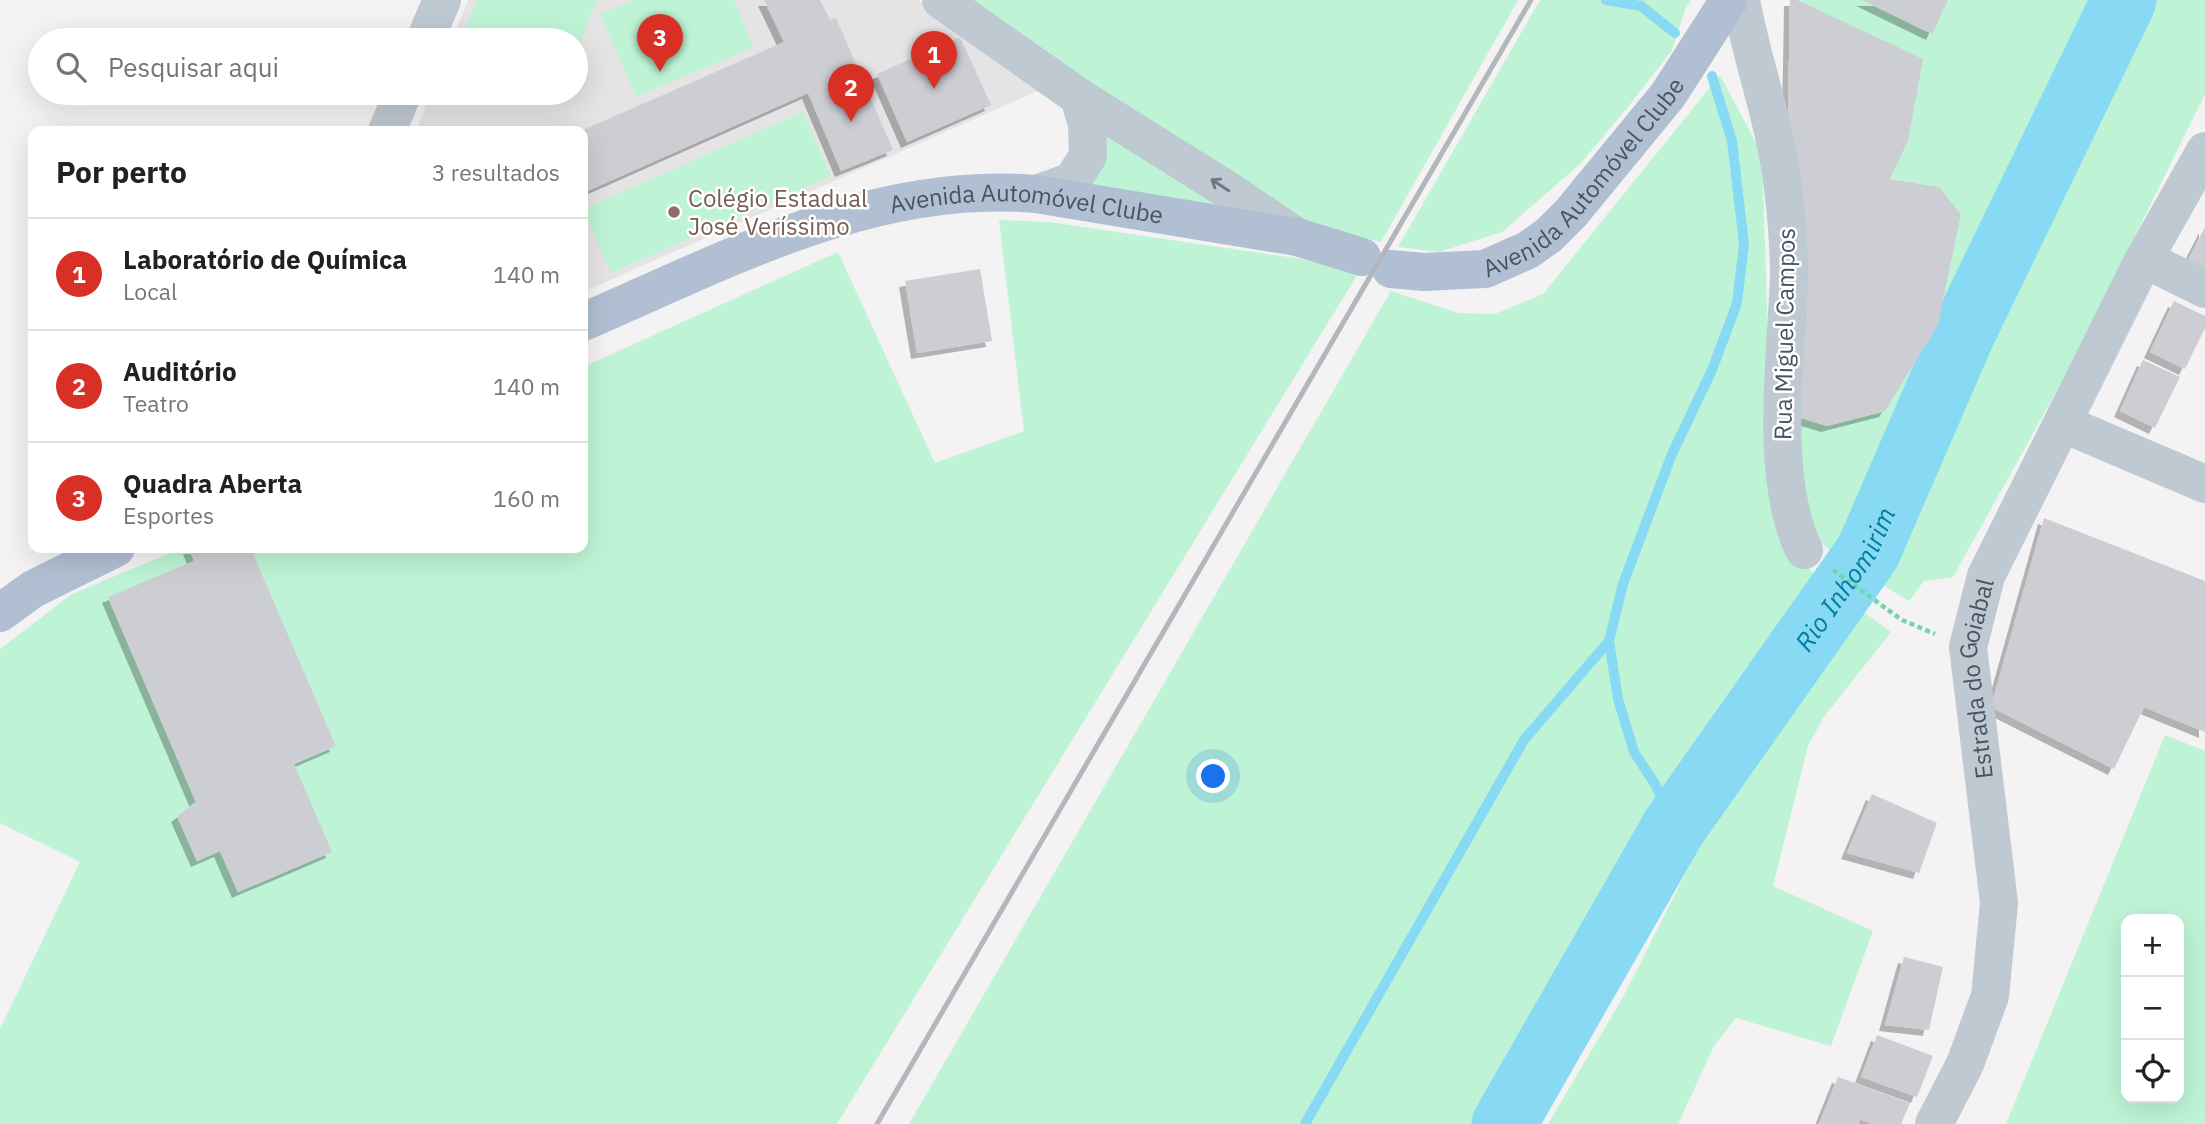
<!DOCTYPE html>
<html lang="pt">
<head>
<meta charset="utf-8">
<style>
	:root { --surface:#fff; --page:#f6f6f6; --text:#202124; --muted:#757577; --line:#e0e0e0; --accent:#d93025 }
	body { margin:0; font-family:"IBM Plex Sans",sans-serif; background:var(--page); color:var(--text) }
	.controls { position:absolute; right:21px; bottom:21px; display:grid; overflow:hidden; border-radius:14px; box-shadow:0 7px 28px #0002 }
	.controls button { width:63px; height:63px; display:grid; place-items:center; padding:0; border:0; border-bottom:2px solid var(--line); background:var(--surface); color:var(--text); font:35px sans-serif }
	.you { position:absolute; left:1214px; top:777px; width:24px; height:24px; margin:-18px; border:5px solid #fff; border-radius:50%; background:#1a73e8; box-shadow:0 0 0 10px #1a73e833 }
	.badge { display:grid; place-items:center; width:46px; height:46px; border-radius:50%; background:var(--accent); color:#fff; font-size:23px; font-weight:700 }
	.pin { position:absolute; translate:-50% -58px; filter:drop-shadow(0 2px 4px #0008) }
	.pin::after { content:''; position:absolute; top:37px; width:24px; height:21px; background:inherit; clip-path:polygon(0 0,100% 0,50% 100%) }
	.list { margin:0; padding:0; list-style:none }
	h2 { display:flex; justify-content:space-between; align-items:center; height:91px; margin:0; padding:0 28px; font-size:30px }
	h2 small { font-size:23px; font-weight:400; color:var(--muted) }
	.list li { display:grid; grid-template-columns:46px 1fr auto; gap:21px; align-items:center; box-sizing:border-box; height:112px; padding:0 28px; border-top:2px solid var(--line) }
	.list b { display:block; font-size:26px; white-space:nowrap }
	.list p { margin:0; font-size:23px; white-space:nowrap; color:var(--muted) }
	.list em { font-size:23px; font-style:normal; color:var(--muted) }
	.icon { flex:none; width:38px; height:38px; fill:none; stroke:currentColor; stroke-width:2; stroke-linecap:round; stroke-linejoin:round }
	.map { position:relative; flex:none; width:2205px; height:1124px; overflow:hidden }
	.search { position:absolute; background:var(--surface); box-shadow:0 7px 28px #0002; left:28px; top:28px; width:560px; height:77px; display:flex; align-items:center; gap:18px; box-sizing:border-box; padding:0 24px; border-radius:38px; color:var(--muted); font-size:26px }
	.panel { position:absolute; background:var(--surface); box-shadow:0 7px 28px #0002; left:28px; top:126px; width:560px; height:427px; border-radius:14px }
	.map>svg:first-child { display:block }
	.education { fill:#e5e3e4 }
	.green { fill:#bef4d5; fill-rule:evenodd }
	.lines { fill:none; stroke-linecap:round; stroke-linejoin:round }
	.stream { stroke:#88daf4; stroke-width:10 }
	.river { stroke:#88daf4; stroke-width:65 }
	.building { fill:#ccced4; filter:url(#shadow) }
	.path { stroke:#73d5a8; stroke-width:4.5; stroke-dasharray:5 3.5; stroke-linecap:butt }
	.minor { stroke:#bfc9d2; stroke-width:38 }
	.major { stroke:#b0c0d2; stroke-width:38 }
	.rail { stroke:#b3b7bd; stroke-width:5 }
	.oneway { stroke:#6c7783 }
	.education-dot { fill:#8d6e63; stroke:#fff; stroke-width:2.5 }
	.labels { text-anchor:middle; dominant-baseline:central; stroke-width:5; stroke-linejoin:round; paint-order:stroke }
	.street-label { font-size:24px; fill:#485461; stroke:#fff }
	.education-label { font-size:24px; fill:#785e54; stroke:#fff; text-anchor:start }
	.water-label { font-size:26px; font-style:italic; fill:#037ca2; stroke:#fff }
</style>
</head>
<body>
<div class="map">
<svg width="2205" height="1124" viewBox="0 0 2205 1124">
	<defs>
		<filter id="shadow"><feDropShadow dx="-6" dy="6" stdDeviation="0" flood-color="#0004"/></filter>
	</defs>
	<rect width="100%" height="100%" fill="#f4f2f2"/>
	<!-- education -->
	<path class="education" d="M468,0H918L1047,87L583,292V131H416L431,93H576V40H452Z"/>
	<!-- green -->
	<path class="green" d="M477,0H597L576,50V40H460Z
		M634,0H734L754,47L636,97L600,14Z
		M974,0H1518L1381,242L1308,225L1085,79Z
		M1540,0H1691L1685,10L1672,50L1628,107L1580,164L1502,232L1439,252L1398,247Z
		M1797,0H2115L2056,114L1844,562L1807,531L1798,417L1827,426L1885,411L1938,325L1961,214L1939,187L1890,179L1908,141L1912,112Z
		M2137,0H2205V94L2074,360L1953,577L1924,581L1909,601L1869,577C1908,508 1936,433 1968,361C2022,239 2077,118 2137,0Z
		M1720,75L1762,154L1771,429L1785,546L1830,588L1672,799L1488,1124H909L1391,291L1458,313L1495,314L1543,294Z
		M803,112L831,176L611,273L583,209Z
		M1087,124L1297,237L1072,181Z
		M999,220L1049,222L1295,258L1359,272L837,1124H0V1029L80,862L0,823V649L72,594L182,548H189L194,561L108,598L196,802L177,816L197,861L220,851L238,892L294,764L336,746L252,551L260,548H583V367L838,252L935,463L1024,431Z
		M1857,607L1891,632L1823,718L1808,746L1773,886L1873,931L1831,1046L1736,1018L1714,1046L1678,1124H1548L1622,999L1703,839L1782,708Z
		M2165,735L2205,751V1124H2006ZM2126,919H2179V1098H2126Z"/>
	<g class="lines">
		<!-- stream -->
		<path class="stream" d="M1606,0L1641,6L1675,33
			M1674,827L1655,784L1634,752L1618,699L1609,641L1623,584L1672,454L1712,370L1737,303L1744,244L1732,141L1712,76
			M1305,1124L1524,740L1609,641"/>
		<!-- river -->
		<path class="river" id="s1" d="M1504,1124L1674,827L1868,552L1962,335L2124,0"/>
	</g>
	<!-- building -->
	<path class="building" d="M764,0H820L830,20L836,18L893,150L841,171L808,93L583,193V130L784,42Z
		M1790,0H1797L1923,59L1908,141L1890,179L1939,187L1961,214L1938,325L1885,411L1827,426L1798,417L1807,311L1806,248L1788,119Z
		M1862,0H1948L1932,34Z
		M960,37L991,105L907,142L877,74Z
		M2205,227V274L2186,264Z
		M980,269L992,341L917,353L905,281Z
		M2174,301L2205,316V328L2185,369L2150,352Z
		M2143,360L2180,377L2155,428L2120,411Z
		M2044,518L2205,581V732L2144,707L2114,769L1991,707Z
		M189,548H260L252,551L336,746L294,764L332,852L238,892L220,851L197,861L177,816L196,802L108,597L194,561Z
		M1872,794L1937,823L1919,873L1847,853Z
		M1904,957L1943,967L1929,1030L1885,1025Z
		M1877,1035L1933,1056L1917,1097L1861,1077Z
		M1838,1077L1910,1103L1901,1124H1872L1860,1119L1859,1124H1819Z"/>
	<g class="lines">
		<!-- path -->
		<path class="path" d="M1833,570L1902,620L1935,634"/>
		<!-- minor -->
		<g class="minor">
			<path d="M941,0L1079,97L1226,189L1297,237"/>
			<path d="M1741,0C1753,66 1778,130 1784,197C1787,223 1789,251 1789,277C1786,357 1769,477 1804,550"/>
			<path d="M425,40L442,0"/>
			<path d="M387,131L403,93"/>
			<path d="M1036,194L1072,181L1088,156L1087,124L1079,97"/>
			<path d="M2144,259L2205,289"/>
			<path d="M2064,424L2205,484"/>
			<path id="s2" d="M1934,1124L1965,1064L1990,996L1999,903L1968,647L1986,576L2144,259L2205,151"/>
		</g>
		<!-- major -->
		<g class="major">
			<path id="s3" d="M1391,269L1424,272L1485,269L1528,250L1549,235L1571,213L1668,95L1729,0"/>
			<path id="s4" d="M583,322C727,260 874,180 1036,194L1297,237L1362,257"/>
			<path d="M0,613L33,589L116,548"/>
		</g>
		<!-- rail -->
		<path class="rail" d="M877,1124L1531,0"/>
	</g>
	<!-- one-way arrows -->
	<defs><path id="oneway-shaft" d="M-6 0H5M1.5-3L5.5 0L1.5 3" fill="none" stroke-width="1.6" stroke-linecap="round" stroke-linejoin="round" transform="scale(1.75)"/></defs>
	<use class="oneway" href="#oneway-shaft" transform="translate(1220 185) rotate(-147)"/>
	<!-- markers -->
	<circle class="education-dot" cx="674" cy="212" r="7"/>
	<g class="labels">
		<!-- street labels -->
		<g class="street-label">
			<text stroke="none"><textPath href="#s3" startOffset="231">Avenida Automóvel Clube</textPath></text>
			<text stroke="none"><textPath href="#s4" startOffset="467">Avenida Automóvel Clube</textPath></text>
			<text transform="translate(1784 334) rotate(-89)">Rua Miguel Campos</text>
			<text stroke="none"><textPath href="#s2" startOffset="460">Estrada do Goiabal</textPath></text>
		</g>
		<!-- education labels -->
		<g class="education-label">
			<text x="688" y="198">Colégio Estadual<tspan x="688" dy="28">José Veríssimo</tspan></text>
		</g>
		<!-- water labels -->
		<g class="water-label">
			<text stroke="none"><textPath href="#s1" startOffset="644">Rio Inhomirim</textPath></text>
		</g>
	</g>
</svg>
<div class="controls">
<button>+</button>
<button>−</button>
<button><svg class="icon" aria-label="locate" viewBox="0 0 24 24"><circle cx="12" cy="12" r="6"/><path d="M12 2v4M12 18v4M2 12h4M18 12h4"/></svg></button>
</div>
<div class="you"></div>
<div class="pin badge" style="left:934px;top:89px">1</div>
<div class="pin badge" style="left:851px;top:122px">2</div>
<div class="pin badge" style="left:660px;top:72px">3</div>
<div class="search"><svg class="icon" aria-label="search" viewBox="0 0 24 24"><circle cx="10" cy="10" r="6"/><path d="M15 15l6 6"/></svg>Pesquisar aqui</div>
<section class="panel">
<h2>Por perto<small>3 resultados</small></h2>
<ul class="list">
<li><span class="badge">1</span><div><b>Laboratório de Química</b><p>Local</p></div><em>140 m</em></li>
<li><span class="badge">2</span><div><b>Auditório</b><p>Teatro</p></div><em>140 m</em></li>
<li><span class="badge">3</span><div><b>Quadra Aberta</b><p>Esportes</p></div><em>160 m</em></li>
</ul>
</section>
</div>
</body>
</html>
